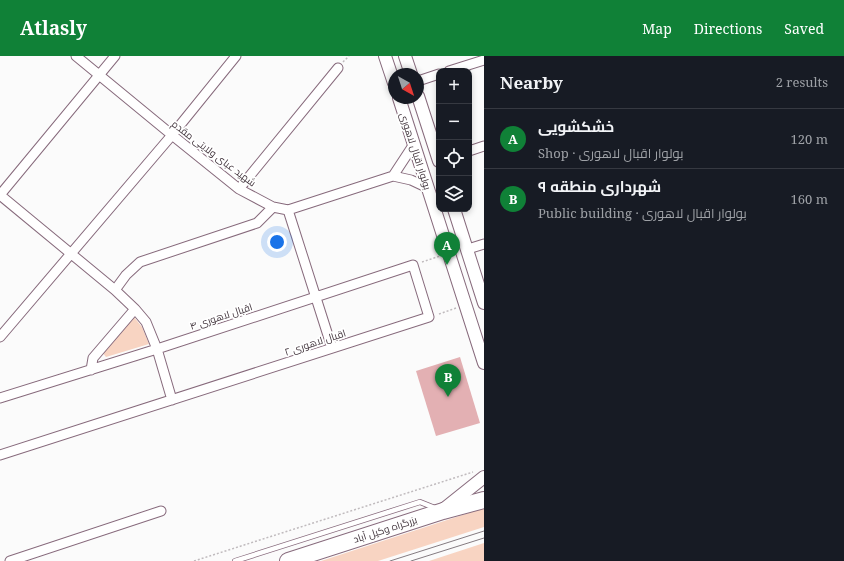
<!DOCTYPE html>
<html lang="en">
<head>
<meta charset="utf-8">
<style>
	:root { --surface:#171b24; --page:#242831; --text:#f1f3f6; --muted:#9ea1a6; --line:#363941; --accent:#108137 }
	body { margin:0; font-family:"Noto Serif",Cairo,serif; background:var(--page); color:var(--text) }
	.controls { position:absolute; right:12px; top:12px; display:grid; overflow:hidden; border-radius:8px; box-shadow:0 2px 6px #0003 }
	.controls button { width:36px; height:36px; display:grid; place-items:center; padding:0; border:0; border-bottom:1px solid var(--line); background:var(--surface); color:var(--text); font:20px sans-serif }
	.compass { position:absolute; left:388px; top:12px; width:36px; height:36px; border-radius:50%; background:var(--surface); box-shadow:0 2px 6px #0003; rotate:141deg }
	.you { position:absolute; left:277px; top:186px; width:14px; height:14px; margin:-10px; border:3px solid #fff; border-radius:50%; background:#1a73e8; box-shadow:0 0 0 6px #1a73e833 }
	.badge { display:grid; place-items:center; width:26px; height:26px; border-radius:50%; background:var(--accent); color:#fff; font-size:13px; font-weight:700 }
	.pin { position:absolute; translate:-50% -33px; filter:drop-shadow(0 1px 2px #0008) }
	.pin::after { content:''; position:absolute; top:21px; width:14px; height:12px; background:inherit; clip-path:polygon(0 0,100% 0,50% 100%) }
	.list { margin:0; padding:0; list-style:none }
	h2 { display:flex; justify-content:space-between; align-items:center; height:52px; margin:0; padding:0 16px; font-size:17px }
	h2 small { font-size:13px; font-weight:400; color:var(--muted) }
	.list li { display:grid; grid-template-columns:26px 1fr auto; gap:12px; align-items:center; box-sizing:border-box; height:60px; padding:0 16px; border-top:1px solid var(--line) }
	.list b { display:block; font-size:15px; white-space:nowrap }
	.list p { margin:0; font-size:13px; white-space:nowrap; color:var(--muted) }
	.list em { font-size:13px; font-style:normal; color:var(--muted) }
	.icon { flex:none; width:22px; height:22px; fill:none; stroke:currentColor; stroke-width:2; stroke-linecap:round; stroke-linejoin:round }
	.map { position:relative; flex:none; width:484px; height:505px; overflow:hidden }
	header { display:flex; align-items:center; gap:24px; box-sizing:border-box; height:56px; padding:0 20px; background:var(--accent); color:#fff }
	header strong { font-size:19px }
	nav { display:flex; gap:22px; margin-inline-start:auto; font-size:14px }
	main { display:flex }
	aside { flex:1; background:var(--surface) }
	.map>svg:first-child { display:block }
	.green { fill:#f8d4c2 }
	.building { fill:#e3b0b3 }
	.lines { fill:none; stroke-linecap:round; stroke-linejoin:round }
	.lane-casing { stroke:#876a7c; stroke-width:6 }
	.street-casing { stroke:#876a7c; stroke-width:11 }
	.secondary-casing { stroke:#876a7c; stroke-width:14 }
	.highway-casing { stroke:#876a7c; stroke-width:18 }
	.path { stroke:#c0bbbe; stroke-width:1.5; stroke-dasharray:2 2; stroke-linecap:butt }
	.lane { stroke:#fff; stroke-width:4.5 }
	.street { stroke:#fff; stroke-width:9 }
	.secondary { stroke:#fff; stroke-width:12 }
	.highway { stroke:#fff; stroke-width:16 }
	.tram { stroke:#847b80; stroke-width:1 }
	.labels { text-anchor:middle; dominant-baseline:central; stroke-width:3.5; stroke-linejoin:round; paint-order:stroke }
	.street-label { font-size:10px; fill:#41343c; stroke:#fff }
</style>
</head>
<body>
<header>
<strong>Atlasly</strong>
<nav><a>Map</a><a>Directions</a><a>Saved</a></nav>
</header>
<main>
<div class="map">
<svg width="484" height="505" viewBox="0 0 484 505">
	<rect width="100%" height="100%" fill="#fbfbfb"/>
	<!-- green -->
	<path class="green" d="M134,261L142,271L149,288L106,301L102,296Z
		M484,452V471L378,505H321Z
		M484,487V505H429Z"/>
	<!-- building -->
	<path class="building" d="M460,301L480,367L436,380L416,315Z"/>
	<g class="lines">
		<defs>
			<path id="lane" d="M235,505L420,446L435,452"/>
			<path id="street" d="M76,0L172,79L239,133L273,151L288,154L393,120
				M449,15L484,4
				M418,25L439,18
				M469,95L484,90
				M393,120L414,88
				M393,120L411,124L428,132
				M239,133L338,12
				M0,139L115,234L135,253L146,266L157,293L172,344
				M0,139L115,0
				M288,154L332,292
				M468,193L484,188
				M115,234L126,219L140,206L257,167L273,151
				M0,281L172,79L236,0
				M91,314L93,302L135,253
				M0,342L157,293L413,209L429,261L0,399
				M10,505L161,455"/>
			<path id="secondary" d="M385,0L394,27
				M405,0L411,18
				M418,40L439,105
				M399,42L484,307
				M454,153L484,247
				M444,453L484,421"/>
			<path id="highway" d="M288,505L443,455L484,444"/>
		</defs>
		<!-- lane casing -->
		<use href="#lane" class="lane-casing"/>
		<!-- street casing -->
		<use href="#street" class="street-casing"/>
		<!-- secondary casing -->
		<use href="#secondary" class="secondary-casing"/>
		<!-- highway casing -->
		<use href="#highway" class="highway-casing"/>
		<!-- path -->
		<path class="path" d="M343,6L349,0
			M422,206L440,200
			M439,258L456,252
			M194,505L473,416"/>
		<!-- lane -->
		<use href="#lane" class="lane"/>
		<!-- street -->
		<use href="#street" class="street"/>
		<!-- secondary -->
		<use href="#secondary" class="secondary"/>
		<!-- highway -->
		<use href="#highway" class="highway"/>
		<!-- tram -->
		<path class="tram" d="M390,505L484,475
			M411,505L484,482"/>
	</g>
	<g class="labels">
		<!-- street labels -->
		<g class="street-label">
			<text transform="translate(416 95) rotate(72)">بولوار اقبال لاهوری</text>
			<text transform="translate(214 97) rotate(37)">شهید عبای ولایتی مقدم</text>
			<text transform="translate(221 260) rotate(-18)">اقبال لاهوری ۴</text>
			<text transform="translate(315 286) rotate(-18)">اقبال لاهوری ۲</text>
			<text transform="translate(385 473) rotate(-18)">بزرگراه وکیل آباد</text>
		</g>
	</g>
</svg>
<div class="controls">
<button>+</button>
<button>−</button>
<button><svg class="icon" aria-label="locate" viewBox="0 0 24 24"><circle cx="12" cy="12" r="6"/><path d="M12 2v4M12 18v4M2 12h4M18 12h4"/></svg></button>
<button><svg class="icon" aria-label="layers" viewBox="0 0 24 24"><path d="M12 4l9 5-9 5-9-5zM3 14l9 5 9-5"/></svg></button>
</div>
<svg class="compass" viewBox="-18 -18 36 36"><path d="M0-13l5 13h-10z" fill="#e53935"/><path d="M0 13l5-13h-10z" fill="#9ea1a6"/></svg>
<div class="you"></div>
<div class="pin badge" style="left:447px;top:209px">A</div>
<div class="pin badge" style="left:448px;top:341px">B</div>
</div>
<aside>
<h2>Nearby<small>2 results</small></h2>
<ul class="list">
<li><span class="badge">A</span><div><b>خشکشویی</b><p>Shop · بولوار اقبال لاهوری</p></div><em>120 m</em></li>
<li><span class="badge">B</span><div><b>شهرداری منطقه ۹</b><p>Public building · بولوار اقبال لاهوری</p></div><em>160 m</em></li>
</ul>
</aside>
</main>
</body>
</html>
